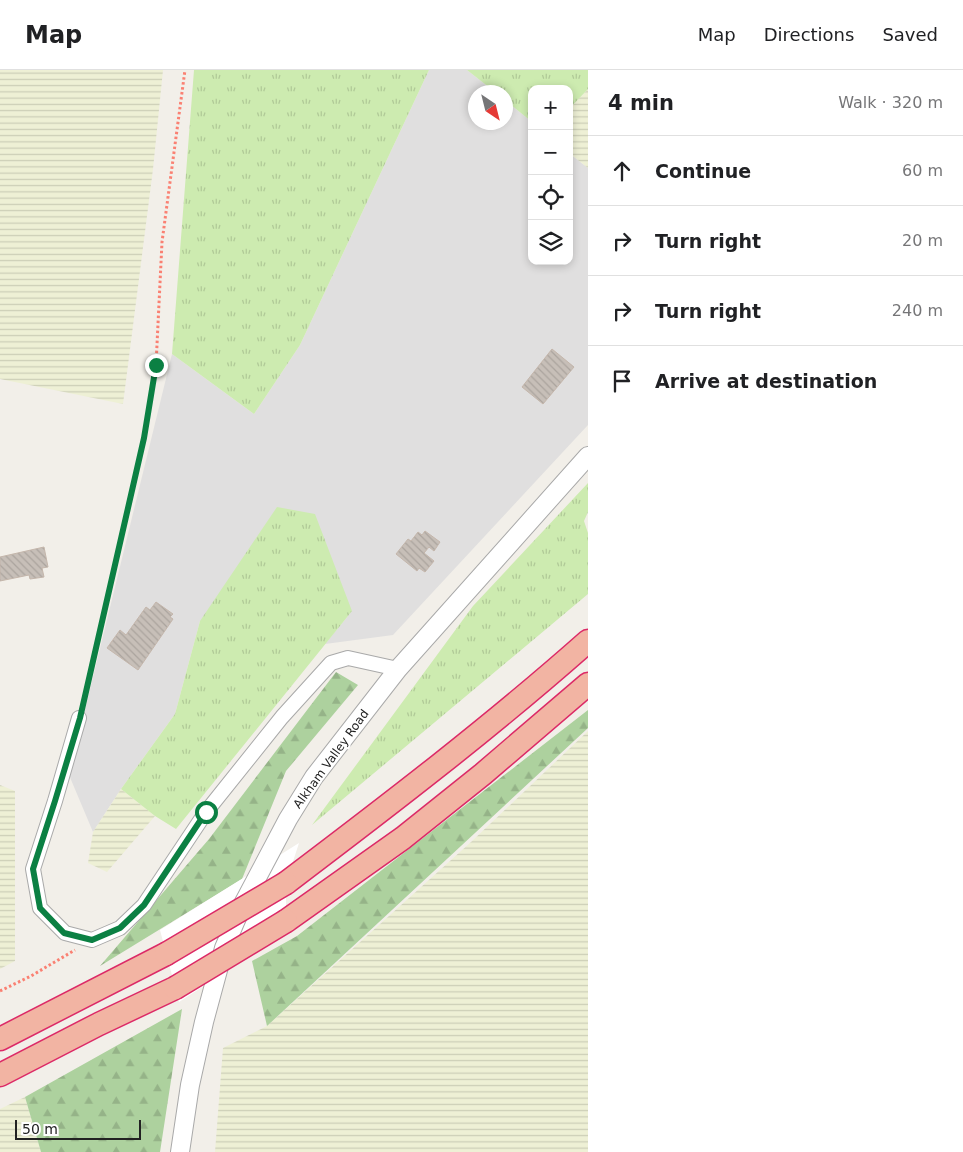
<!DOCTYPE html>
<html lang="en">
<head>
<meta charset="utf-8">
<style>
	:root { --surface:#fff; --page:#f2f2f2; --text:#202124; --muted:#757577; --line:#e0e0e0 }
	body { margin:0; font-family:"DejaVu Sans",sans-serif; background:var(--page); color:var(--text) }
	.controls { position:absolute; right:15px; top:15px; display:grid; overflow:hidden; border-radius:10px; box-shadow:0 2px 8px #0003 }
	.controls button { width:45px; height:45px; display:grid; place-items:center; padding:0; border:0; border-bottom:1px solid var(--line); background:var(--surface); color:var(--text); font:25px sans-serif }
	.compass { position:absolute; left:468px; top:15px; width:45px; height:45px; border-radius:50%; background:var(--surface); box-shadow:0 2px 8px #0003; rotate:145deg }
	.scale { position:absolute; left:15px; bottom:12px; width:126px; box-sizing:border-box; padding-left:5px; border:2px solid #222; border-top:0; font-size:14px; line-height:18px; white-space:nowrap; color:#222; -webkit-text-stroke:4px #fff; paint-order:stroke }
	.stop { position:absolute; width:15px; height:15px; margin:-11px; border:4px solid #0b8043; border-radius:50%; background:#fff }
	.stop.end { background:#0b8043; border-color:#fff; box-shadow:0 1px 5px #0008 }
	.list { margin:0; padding:0; list-style:none }
	h2 { display:flex; justify-content:space-between; align-items:center; height:65px; margin:0; padding:0 20px; font-size:21px }
	h2 small { font-size:16px; font-weight:400; color:var(--muted) }
	.list li { display:grid; grid-template-columns:32px 1fr auto; gap:15px; align-items:center; box-sizing:border-box; height:70px; padding:0 20px; border-top:1px solid var(--line) }
	.list b { display:block; font-size:19px; white-space:nowrap }
	.list em { font-size:16px; font-style:normal; color:var(--muted) }
	.icon { flex:none; width:28px; height:28px; fill:none; stroke:currentColor; stroke-width:2; stroke-linecap:round; stroke-linejoin:round }
	.map { position:relative; flex:none; width:588px; height:1082px; overflow:hidden }
	header { display:flex; align-items:center; gap:30px; box-sizing:border-box; height:70px; padding:0 25px; background:var(--surface); border-bottom:1px solid var(--line) }
	header strong { font-size:24px }
	nav { display:flex; gap:28px; margin-inline-start:auto; font-size:18px }
	main { display:flex }
	aside { flex:1; background:var(--surface) }
	.map>svg:first-child { display:block }
	.residential { fill:#e0dfdf }
	.farmland { fill:url(#farmland-rules) }
	.grass { fill:url(#grass-tufts) }
	.forest { fill:url(#forest-firs) }
	.pier { fill:#fff }
	.building { fill:url(#building-back-hatch); stroke:#c4b6ab }
	.lines { fill:none; stroke-linecap:round; stroke-linejoin:round }
	.minor-casing { stroke:#a9a9a9; stroke-width:16 }
	.tertiary-casing { stroke:#a9a9a9; stroke-width:20 }
	.trunk-casing { stroke:#dc2a67; stroke-width:25 }
	.path { stroke:#fa8072; stroke-width:3; stroke-dasharray:2.5 2.5; stroke-linecap:butt }
	.minor { stroke:#fff; stroke-width:14 }
	.tertiary { stroke:#fff; stroke-width:18 }
	.trunk { stroke:#f2b4a3; stroke-width:22 }
	.trunk-bridge-casing { stroke:#dc2a67; stroke-width:25; stroke-linecap:butt }
	.trunk-bridge { stroke:#f2b4a3; stroke-width:22 }
	.route { stroke:#0b8043; stroke-width:6 }
	.labels { text-anchor:middle; dominant-baseline:central; stroke-width:4; stroke-linejoin:round; paint-order:stroke }
	.street-label { font-size:12px; fill:#222; stroke:#fff }
</style>
</head>
<body>
<header>
<strong>Map</strong>
<nav><a>Map</a><a>Directions</a><a>Saved</a></nav>
</header>
<main>
<div class="map">
<svg width="588" height="1082" viewBox="0 0 588 1082">
	<defs>
		<pattern id="farmland-rules" width="6" height="5" patternUnits="userSpaceOnUse" patternTransform="scale(1.25)"><rect width="6" height="5" fill="#eef0d5"/><path d="M0 2.5h6" fill="none" stroke="#ccceb7"/></pattern>
		<pattern id="grass-tufts" width="24" height="20" patternUnits="userSpaceOnUse" patternTransform="scale(1.25)"><rect width="24" height="20" fill="#cdebb0"/><path d="M3 7l-1-3M5 7V3M7 7l1-3M15 17l-1-3M17 17v-4M19 17l1-3" fill="none" stroke="#b0c997"/></pattern>
		<pattern id="forest-firs" width="22" height="20" patternUnits="userSpaceOnUse" patternTransform="scale(1.25)"><rect width="22" height="20" fill="#add19e"/><path d="M5 1l3.5 6h-7zM16 11l3.5 6h-7z" fill="#95b388"/></pattern>
		<pattern id="building-back-hatch" width="6" height="6" patternUnits="userSpaceOnUse" patternTransform="scale(1.25)"><rect width="6" height="6" fill="#c7bfb8"/><path d="M-1 5l2 2M0 0l6 6M5-1l2 2" fill="none" stroke="#aba49e"/></pattern>
	</defs>
	<rect width="100%" height="100%" fill="#f2efe9"/>
	<!-- residential -->
	<path class="residential" d="M429,0H467L495,22H476V52H506V31L532,52V191H569V83L588,98V355L393,565L325,574L352,541L200,551L175,644L121,719L93,762L69,705L172,284L254,344L300,275Z"/>
	<!-- farmland -->
	<path class="farmland" d="M0,0H163L153,99L123,334L0,309Z
		M588,19V98L569,83V39Z
		M588,661V1082H215L223,978L267,956L471,772Z
		M0,715L15,721V891L0,899Z
		M121,719L155,746L107,802L88,793L93,762Z
		M25,1027L41,1082H0V1039Z"/>
	<!-- grass -->
	<path class="grass" d="M194,0H429L300,275L254,344L172,284Z
		M467,0H588V19L569,39V19H532V52L506,31V22H495Z
		M588,413V442L584,451L588,463V524L312,755L473,536Z
		M277,437L315,444L352,541L176,759L155,746L121,719L175,644L200,551Z"/>
	<!-- forest -->
	<path class="forest" d="M336,602L358,615L286,701L242,809L100,896L209,769Z
		M588,640V658L267,956L252,891L297,866Z
		M182,939L160,1082H41L25,1027Z"/>
	<!-- pier -->
	<path class="pier" d="M299,773L286,813V851L289,861L179,932L160,860Z"/>
	<!-- building -->
	<path class="building" d="M552,279L574,297L543,334L522,317Z
		M425,461L440,472L434,481L429,477L424,483L434,491L425,502L419,498L417,501L396,484L408,469L411,471L418,462L422,465Z
		M44,477L48,497L42,498L44,507L30,509L29,505L0,511V487Z
		M156,532L173,544L170,547L173,549L138,600L107,578L120,560L126,565L146,537L150,540Z"/>
	<g class="lines">
		<defs>
			<path id="minor" d="M79,648L55,731L33,799L40,838L65,863L92,870L120,858L144,835L206,742L282,647L331,593L348,588L398,599"/>
			<path id="tertiary" d="M180,1082L190,1015L204,952L224,878L242,836L288,749L314,707L398,599L588,386"/>
			<path id="trunk" d="M286,813C389,735 491,657 588,571
				M286,851L403,768L483,704L588,614
				M0,969L166,884
				M0,1005L99,954L175,918"/>
		</defs>
		<!-- minor casing -->
		<use href="#minor" class="minor-casing"/>
		<!-- tertiary casing -->
		<use href="#tertiary" class="tertiary-casing"/>
		<!-- trunk casing -->
		<use href="#trunk" class="trunk-casing"/>
		<!-- path -->
		<path class="path" d="M82,635L144,368L156,295L162,172L185,0
			M0,921L31,906L75,880"/>
		<!-- minor -->
		<use href="#minor" class="minor"/>
		<!-- tertiary -->
		<use href="#tertiary" class="tertiary"/>
		<!-- trunk -->
		<use href="#trunk" class="trunk"/>
		<defs>
			<path id="trunk-bridge" d="M166,884L286,813
				M175,918L286,851"/>
		</defs>
		<!-- trunk-bridge casing -->
		<use href="#trunk-bridge" class="trunk-bridge-casing"/>
		<!-- trunk-bridge -->
		<use href="#trunk-bridge" class="trunk-bridge"/>
	</g>
	<g class="lines">
		<!-- route -->
		<path class="route" d="M156,295L144,368L80,648L55,731L33,799L40,838L64,863L92,870L120,858L144,835L206,742"/>
	</g>
	<g class="labels">
		<!-- street labels -->
		<g class="street-label">
			<text transform="translate(331 689) rotate(-54)">Alkham Valley Road</text>
		</g>
	</g>
</svg>
<div class="controls">
<button>+</button>
<button>−</button>
<button><svg class="icon" aria-label="locate" viewBox="0 0 24 24"><circle cx="12" cy="12" r="6"/><path d="M12 2v4M12 18v4M2 12h4M18 12h4"/></svg></button>
<button><svg class="icon" aria-label="layers" viewBox="0 0 24 24"><path d="M12 4l9 5-9 5-9-5zM3 14l9 5 9-5"/></svg></button>
</div>
<svg class="compass" viewBox="-18 -18 36 36"><path d="M0-13l5 13h-10z" fill="#e53935"/><path d="M0 13l5-13h-10z" fill="#757577"/></svg>
<div class="scale">50 m</div>
<div class="stop" style="left:206px;top:742px"></div>
<div class="stop end" style="left:156px;top:295px"></div>
</div>
<aside>
<h2>4 min<small>Walk · 320 m</small></h2>
<ul class="list">
<li><svg class="icon" aria-label="ahead" viewBox="0 0 24 24"><path d="M12 20V5M6 11l6-6 6 6"/></svg><div><b>Continue</b></div><em>60 m</em></li>
<li><svg class="icon" aria-label="right" viewBox="0 0 24 24"><path d="M7 20v-9h11M14 6l5 5-5 5"/></svg><div><b>Turn right</b></div><em>20 m</em></li>
<li><svg class="icon" aria-label="right" viewBox="0 0 24 24"><path d="M7 20v-9h11M14 6l5 5-5 5"/></svg><div><b>Turn right</b></div><em>240 m</em></li>
<li><svg class="icon" aria-label="arrive" viewBox="0 0 24 24"><path d="M6 21V4h12l-3 4 3 4H6"/></svg><div><b>Arrive at destination</b></div></li>
</ul>
</aside>
</main>
</body>
</html>
